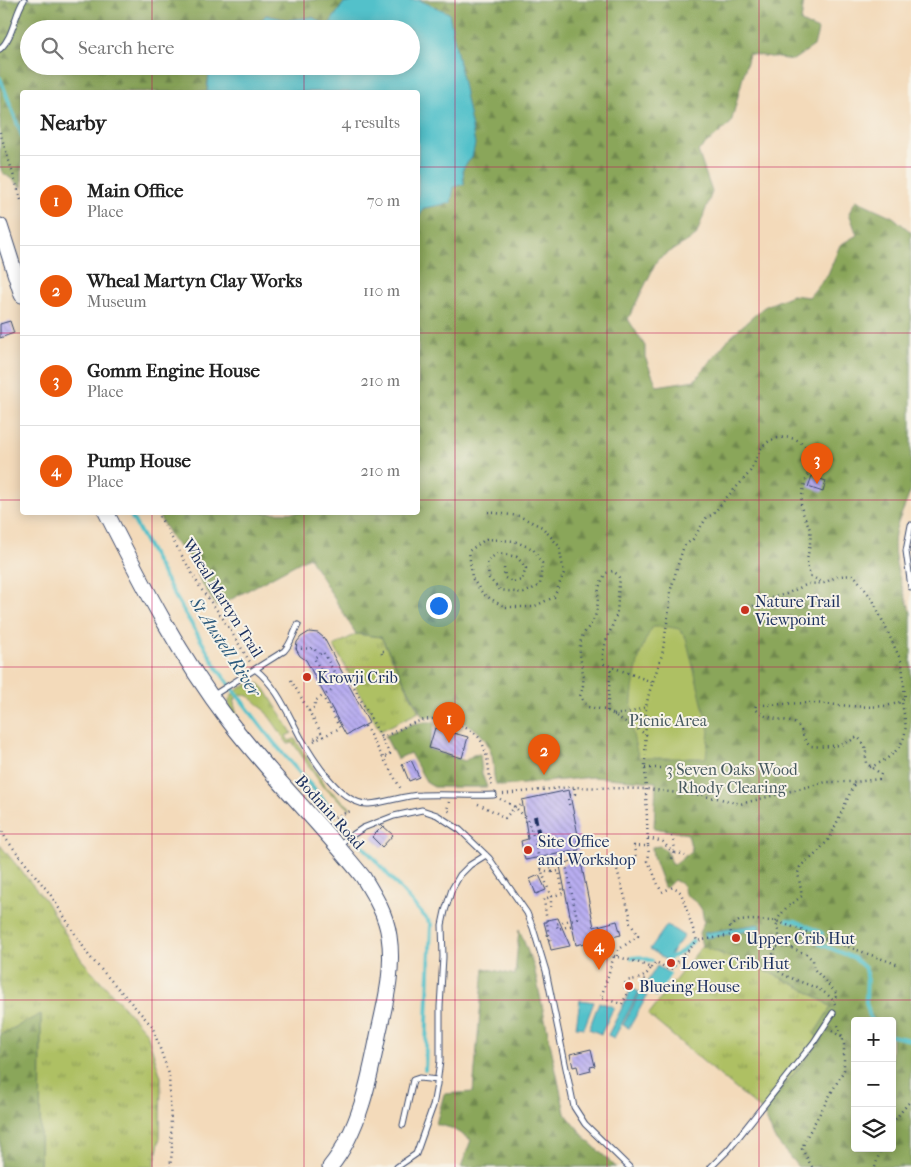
<!DOCTYPE html>
<html lang="en">
<head>
<meta charset="utf-8">
<style>
	:root { --surface:#fff; --page:#f6f6f6; --text:#222; --muted:#767676; --line:#e0e0e0; --accent:#ea580c }
	body { margin:0; font-family:"IM FELL French Canon",serif; background:var(--page); color:var(--text) }
	.controls { position:absolute; right:15px; bottom:15px; display:grid; overflow:hidden; border-radius:5px; box-shadow:0 2px 12px #0003 }
	.controls button { width:45px; height:45px; display:grid; place-items:center; padding:0; border:0; border-bottom:1px solid var(--line); background:var(--surface); color:var(--text); font:25px sans-serif }
	.you { position:absolute; left:438px; top:605px; width:18px; height:18px; margin:-12px; border:4px solid #fff; border-radius:50%; background:#1a73e8; box-shadow:0 0 0 8px #1a73e833 }
	.badge { display:grid; place-items:center; width:32px; height:32px; border-radius:50%; background:var(--accent); color:#fff; font-size:16px; font-weight:700 }
	.pin { position:absolute; translate:-50% -41px; filter:drop-shadow(0 1px 2px #0008) }
	.pin::after { content:''; position:absolute; top:26px; width:18px; height:15px; background:inherit; clip-path:polygon(0 0,100% 0,50% 100%) }
	.list { margin:0; padding:0; list-style:none }
	h2 { display:flex; justify-content:space-between; align-items:center; height:65px; margin:0; padding:0 20px; font-size:21px }
	h2 small { font-size:16px; font-weight:400; color:var(--muted) }
	.list li { display:grid; grid-template-columns:32px 1fr auto; gap:15px; align-items:center; box-sizing:border-box; height:90px; padding:0 20px; border-top:1px solid var(--line) }
	.list b { display:block; font-size:19px; white-space:nowrap }
	.list p { margin:0; font-size:16px; white-space:nowrap; color:var(--muted) }
	.list em { font-size:16px; font-style:normal; color:var(--muted) }
	.icon { flex:none; width:28px; height:28px; fill:none; stroke:currentColor; stroke-width:2; stroke-linecap:round; stroke-linejoin:round }
	.map { position:relative; flex:none; width:911px; height:1167px; overflow:hidden }
	.search { position:absolute; background:var(--surface); box-shadow:0 2px 12px #0003; left:20px; top:20px; width:400px; height:55px; display:flex; align-items:center; gap:12px; box-sizing:border-box; padding:0 18px; border-radius:28px; color:var(--muted); font-size:19px }
	.panel { position:absolute; background:var(--surface); box-shadow:0 2px 12px #0003; left:20px; top:90px; width:400px; height:425px; border-radius:5px }
	.map>svg:first-child { display:block }
	.grass { fill:url(#grass-tufts); stroke:#647861 }
	.forest { fill:url(#forest-firs); stroke:#526a5c; fill-rule:evenodd }
	.park { fill:#aec064; stroke:#647861 }
	.water { fill:#53c1ca; stroke:#377894 }
	.lines { fill:none; stroke-linecap:round; stroke-linejoin:round }
	.stream { stroke:#53c1ca; stroke-width:4 }
	.building { fill:url(#building-back-hatch) }
	.service-casing { stroke:#3b496c; stroke-width:7 }
	.secondary-casing { stroke:#3b496c; stroke-width:17 }
	.path { stroke:#3b496c; stroke-width:2.5; stroke-dasharray:1 4; stroke-linecap:butt }
	.service { stroke:#fff; stroke-width:5 }
	.secondary { stroke:#fff; stroke-width:15 }
	.rail { stroke:#1b2f5e; stroke-width:4; stroke-dasharray:8 4; stroke-linecap:butt }
	.grid { fill:none; stroke:#c2185b; stroke-width:1; stroke-opacity:0.55 }
	.poi-dot { fill:#c8321e; stroke:#f7f3e8; stroke-width:2 }
	.labels { text-anchor:middle; dominant-baseline:central; stroke-width:4; stroke-linejoin:round; paint-order:stroke }
	.street-label { font-size:16px; fill:#1b2f5e; stroke:#f7f3e8 }
	.poi-label { font-size:16px; fill:#1b2f5e; stroke:#f7f3e8; text-anchor:start }
	.park-label { font-size:16px; fill:#475a60; stroke:#f7f3e8 }
	.water-label { font-size:18px; font-style:italic; fill:#2c5b7e; stroke:#f7f3e8 }
</style>
</head>
<body>
<div class="map">
<svg width="911" height="1167" viewBox="0 0 911 1167">
	<defs>
		<pattern id="grass-tufts" width="24" height="20" patternUnits="userSpaceOnUse" patternTransform="scale(1.25)"><rect width="24" height="20" fill="#aec064"/><path d="M3 7l-1-3M5 7V3M7 7l1-3M15 17l-1-3M17 17v-4M19 17l1-3" fill="none" stroke="#8d9c56"/></pattern>
		<pattern id="forest-firs" width="22" height="20" patternUnits="userSpaceOnUse" patternTransform="scale(1.25)"><rect width="22" height="20" fill="#8aa65a"/><path d="M5 1l3.5 6h-7zM16 11l3.5 6h-7z" fill="#70884e"/></pattern>
		<pattern id="building-back-hatch" width="6" height="6" patternUnits="userSpaceOnUse" patternTransform="scale(1.25)"><rect width="6" height="6" fill="#b9aef1"/><path d="M-1 5l2 2M0 0l6 6M5-1l2 2" fill="none" stroke="#968ec6"/></pattern>
	</defs>
	<rect width="100%" height="100%" fill="#f7f3e8"/>
	<filter id="ink" filterUnits="userSpaceOnUse"><feTurbulence type="fractalNoise" baseFrequency=".02" numOctaves="2"/><feDisplacementMap in="SourceGraphic" scale="10" xChannelSelector="R" yChannelSelector="G"/><feConvolveMatrix kernelMatrix="1 2 1 2 8 2 1 2 1" color-interpolation-filters="sRGB"/></filter>
	<filter id="wash" filterUnits="userSpaceOnUse"><feTurbulence type="fractalNoise" baseFrequency=".0096" numOctaves="4" result="noise"/><feDisplacementMap in="SourceGraphic" scale="20" xChannelSelector="R" yChannelSelector="G"/><feGaussianBlur stdDeviation="1.12" result="paint"/><feColorMatrix in="noise" values="0 0 0 0 0 0 0 0 0 0 0 0 0 0 0 0 0 1.4 0 .05"/><feComposite in="paint" operator="in"/></filter>
	<g filter="url(#wash)">
		<rect width="100%" height="100%" fill="#f3daba"/>
		<!-- grass -->
		<path class="grass" d="M356,634L381,637L419,712L380,731L334,646Z
			M253,683L260,684L265,689L292,733L286,736L289,741L295,739L325,786L351,808L350,809L323,787L293,743L288,744C278,730 259,696 241,694L235,699L234,704L239,722C235,716 229,710 229,703C229,692 244,685 253,683Z
			M0,845L45,900L81,959L147,1033L161,1077L160,1138L154,1167H40L41,1015L0,1035Z
			M702,946C746,964 793,978 831,1007L824,1020L822,1040L762,1111L648,1015Z"/>
		<!-- forest -->
		<path class="forest" d="M0,0H361L343,4L328,27L312,17L288,20L266,15L253,29H29V66H216L209,74L207,92H22V187L2,172L0,165Z
			M419,0H804L801,22L818,30L814,46L793,60L749,54L731,123L698,151L712,192L696,236L658,259L628,319L645,346V357L657,386L695,380L731,336L764,307L792,295L809,297L828,274L840,245L857,235L849,213L856,200L893,217L911,232V489C907,503 897,522 895,533C891,561 903,588 911,613V1167H798L774,1138L763,1111L822,1040L814,1034L831,1007C793,978 746,964 702,946L699,933L704,922L702,910L698,904L685,894L683,885L674,880L666,888L664,887L653,857L652,847L660,846L666,850L673,865L692,851L688,834L654,828L656,782L593,777L504,786L496,784C492,774 495,763 491,753C482,722 452,716 423,717L381,637L356,634L309,557L217,607L201,582L191,558L174,542L157,513L418,512V219L424,208L436,205L454,186L464,184L463,168L472,157L449,14ZM855,1021H892V1148H855Z
			M425,722H435L428,749L465,761L473,755L480,754L482,774L487,787H434L427,783L410,753L397,759L385,736L412,724Z
			M519,929L534,967L565,1113L587,1140L616,1167H461L471,1140L451,1128L436,1124L444,1094L473,1092L484,968L515,975Z
			M41,1014L40,1167H0V1035Z"/>
		<!-- park -->
		<path class="park" d="M653,627H669L679,629L686,638L709,731L706,758H639C635,745 631,730 631,716C632,689 637,649 653,627Z"/>
		<!-- water -->
		<path class="water" d="M361,0H419L449,13L475,144L472,157L463,168L464,184L454,187L451,203L424,208L418,219V92H207L209,74L216,66H411V29H253L266,15L288,20L312,17L328,26L343,4Z
			M759,924L760,929L706,938L704,933Z
			M667,925L684,936L666,960L650,949Z
			M657,966L669,973L655,994L644,987Z
			M632,988L639,992L614,1038L608,1035Z
			M640,993L647,996L629,1028L623,1025Z
			M580,1000L594,1002L584,1028L576,1027Z
			M599,1002L614,1007L601,1034L589,1029Z"/>
		<g class="lines">
			<!-- stream -->
			<path class="stream" d="M0,78L22,136
				M129,512L175,596L219,671L274,743L332,810
				M342,822L431,924L425,1070
				M787,920L796,921L822,933L820,944L854,958L865,968L867,973L866,1002L871,1021
				M632,958L640,957L652,961
				M671,967L666,964L670,957C680,955 686,948 693,941
				M656,995L669,974
				M892,1036L911,1040"/>
		</g>
		<g id="blocks">
			<!-- building -->
			<path class="building" d="M10,321L14,333L0,338V324Z
				M812,476L826,481L823,492L808,487Z
				M309,632L318,633L324,638L369,723L346,735L306,660L300,656L296,649L297,642L301,637Z
				M435,728L468,737L462,758L429,748Z
				M411,760L419,777L409,781L402,764Z
				M569,790L579,840H577L579,850L525,860L521,841L528,839L522,800Z
				M383,826L393,835L382,847L372,837Z
				M580,857L594,927L617,921L621,935L576,945L560,866Z
				M539,875L546,890L536,894L530,879Z
				M558,918L570,946L551,950L544,922H547V920Z
				M591,1049L595,1066L590,1067L591,1071L579,1074L577,1066L573,1067L570,1054Z"/>
		</g>
	</g>
	<g filter="url(#ink)">
		<use href="#blocks" fill-opacity="0" stroke="#3b496c" stroke-width="1"/>
		<g class="lines">
			<defs>
				<path id="service" d="M0,49C14,36 14,15 24,0
					M911,525L906,551L911,587
					M255,669C277,686 288,714 301,738C313,759 342,806 369,804C387,803 404,795 421,795C445,794 469,796 494,795
					M212,696L284,651C291,644 293,634 298,625
					M339,844L363,828L394,816L422,810L437,815L460,830L489,858L527,913L533,928L546,971L574,1107L585,1124L629,1167
					M403,1125L413,1080L419,1078L438,1080
					M397,1167L416,1154L433,1106L437,1084L440,1061V1007L443,957L442,925L445,911L452,889L460,875L470,865L486,855
					M711,1167L729,1149L814,1042L833,1013"/>
				<path id="secondary" d="M0,226L22,295
					M106,512C143,585 180,657 229,721C271,776 320,823 363,877C374,895 386,914 389,936C394,968 386,1000 379,1031C370,1077 360,1130 330,1167"/>
			</defs>
			<!-- service casing -->
			<use href="#service" class="service-casing"/>
			<!-- secondary casing -->
			<use href="#secondary" class="secondary-casing"/>
			<!-- path -->
			<path class="path" d="M0,132L22,203
				M157,512L201,589L222,617L250,662
				M488,512L519,516L542,527L559,546L564,573L554,597L533,607H504L483,594L472,578L469,551L486,539L514,541L533,549L542,563L540,585L524,593L500,590L489,578L487,561L498,553L517,557L526,568L522,580L512,582L505,578L504,568
				M296,649L314,648L317,653
				M382,654L381,651H384
				M291,680L322,734L313,740
				M326,694L331,691L314,658L323,652L338,679L347,674L390,754L384,758
				M309,711L315,707V701L324,695
				M607,711L611,666
				M614,715L632,712L646,707
				M365,726L401,789
				M647,735L606,710L588,707L580,696C588,676 579,666 580,647C580,631 593,627 596,613C600,596 595,590 606,573L613,571L618,575L620,580C617,592 619,604 616,616C612,628 599,653 604,664L652,682
				M381,738C395,732 409,723 424,720C439,716 471,726 480,739C489,754 488,771 492,788
				M314,741L340,728L323,697
				M870,767C885,762 902,750 905,733C907,724 903,711 902,702
				M645,768H669L708,772
				M503,794L570,787L647,789L717,798L740,804L826,782H855L879,779L881,774L866,763C865,749 869,747 857,737C853,739 848,743 843,744C838,746 812,748 809,745C803,740 803,727 794,723C782,718 763,720 755,708L756,705C774,705 792,703 810,703C831,703 891,714 905,698L902,663L873,600L854,575L838,576L824,583L808,584L786,594L767,599L745,610
				M570,795L575,794L574,787
				M500,799L515,807L527,819L532,832L543,875L551,896V907
				M568,799L570,808
				M449,802L447,810L453,813
				M478,804L495,812L505,818L515,807L523,805
				M330,819L353,810
				M0,827L6,839L50,894L89,956L152,1026L169,1074L172,1152L170,1167
				M672,836L675,848L673,853H679L685,856
				M648,838L663,842L673,853L672,860
				M648,846L649,855L647,861C654,870 655,881 662,892L673,887L677,889L681,893L697,941L731,935L730,927L739,921L750,920L776,921L899,965
				M541,870L552,872L551,867L566,865L577,918L556,924L558,929L574,925
				M552,872L559,871L563,893L544,899L548,931L551,943H552
				M777,947H789L806,954L813,960L814,969L837,994L834,1001
				M614,956L637,962L651,968C643,981 637,978 626,981L624,987L629,991L622,1004L601,998Z
				M617,956L618,950L638,936L629,921L630,915L616,866L636,860L634,846H648L645,768L646,707L649,693L662,655L670,604V592L680,558L684,546L693,539L707,517L714,514C723,499 738,487 749,473C755,465 758,451 763,446C776,432 806,435 809,456C811,473 801,489 801,505C802,514 808,522 810,530C812,544 807,553 807,564C808,568 809,572 810,576L822,582
				M651,968L656,962L670,970L697,941
				M642,984L646,977
				M835,1004C824,981 778,983 773,962C770,953 778,948 779,940C780,935 777,927 776,921L786,908L802,896L798,873L800,867L806,861L813,857L830,838L855,782
				M832,1031L842,1037
				M892,1123L911,1100
				M812,1167L802,1149L805,1140L844,1070V1045L841,1033L837,1023
				M875,1167L881,1148"/>
			<!-- service -->
			<use href="#service" class="service"/>
			<!-- secondary -->
			<use href="#secondary" class="secondary"/>
			<!-- rail -->
			<path class="rail" d="M535,816L542,851"/>
		</g>
	</g>
	<!-- grid -->
	<path class="grid" d="M152,0V29M304,0V29M455,0V1167M607,0V1167M759,0V1167M152,66V92M304,66V92M0,167H22M418,167H911M0,333H22M418,333H911M0,500H22M418,500H911M152,512V1167M304,512V1167M0,667H911M0,834H911M0,1000H911"/>
	<!-- markers -->
	<g class="poi-dot">
		<circle cx="745" cy="610" r="5"/>
		<circle cx="307" cy="677" r="5"/>
		<circle cx="528" cy="850" r="5"/>
		<circle cx="736" cy="938" r="5"/>
		<circle cx="671" cy="963" r="5"/>
		<circle cx="629" cy="986" r="5"/>
	</g>
	<g class="labels">
		<!-- street labels -->
		<g class="street-label">
			<text transform="translate(223 598) rotate(58)">Wheal Martyn Trail</text>
			<text transform="translate(330 812) rotate(48)">Bodmin Road</text>
		</g>
		<!-- poi labels -->
		<g class="poi-label">
			<text x="755" y="601">Nature Trail<tspan x="755" dy="18">Viewpoint</tspan></text>
			<text x="317" y="677">Krowji Crib</text>
			<text x="538" y="841">Site Office<tspan x="538" dy="18">and Workshop</tspan></text>
			<text x="746" y="938">Upper Crib Hut</text>
			<text x="681" y="963">Lower Crib Hut</text>
			<text x="639" y="986">Blueing House</text>
		</g>
		<!-- park labels -->
		<g class="park-label">
			<text x="668" y="720">Picnic Area</text>
			<text x="732" y="769">3 Seven Oaks Wood<tspan x="732" dy="18">Rhody Clearing</tspan></text>
		</g>
		<!-- water labels -->
		<g class="water-label">
			<text transform="translate(225 647) rotate(57)">St Austell River</text>
		</g>
	</g>
</svg>
<div class="controls">
<button>+</button>
<button>−</button>
<button><svg class="icon" aria-label="layers" viewBox="0 0 24 24"><path d="M12 4l9 5-9 5-9-5zM3 14l9 5 9-5"/></svg></button>
</div>
<div class="you"></div>
<div class="pin badge" style="left:449px;top:743px">1</div>
<div class="pin badge" style="left:544px;top:775px">2</div>
<div class="pin badge" style="left:817px;top:484px">3</div>
<div class="pin badge" style="left:599px;top:970px">4</div>
<div class="search"><svg class="icon" aria-label="search" viewBox="0 0 24 24"><circle cx="10" cy="10" r="6"/><path d="M15 15l6 6"/></svg>Search here</div>
<section class="panel">
<h2>Nearby<small>4 results</small></h2>
<ul class="list">
<li><span class="badge">1</span><div><b>Main Office</b><p>Place</p></div><em>70 m</em></li>
<li><span class="badge">2</span><div><b>Wheal Martyn Clay Works</b><p>Museum</p></div><em>110 m</em></li>
<li><span class="badge">3</span><div><b>Gomm Engine House</b><p>Place</p></div><em>210 m</em></li>
<li><span class="badge">4</span><div><b>Pump House</b><p>Place</p></div><em>210 m</em></li>
</ul>
</section>
</div>
</body>
</html>
